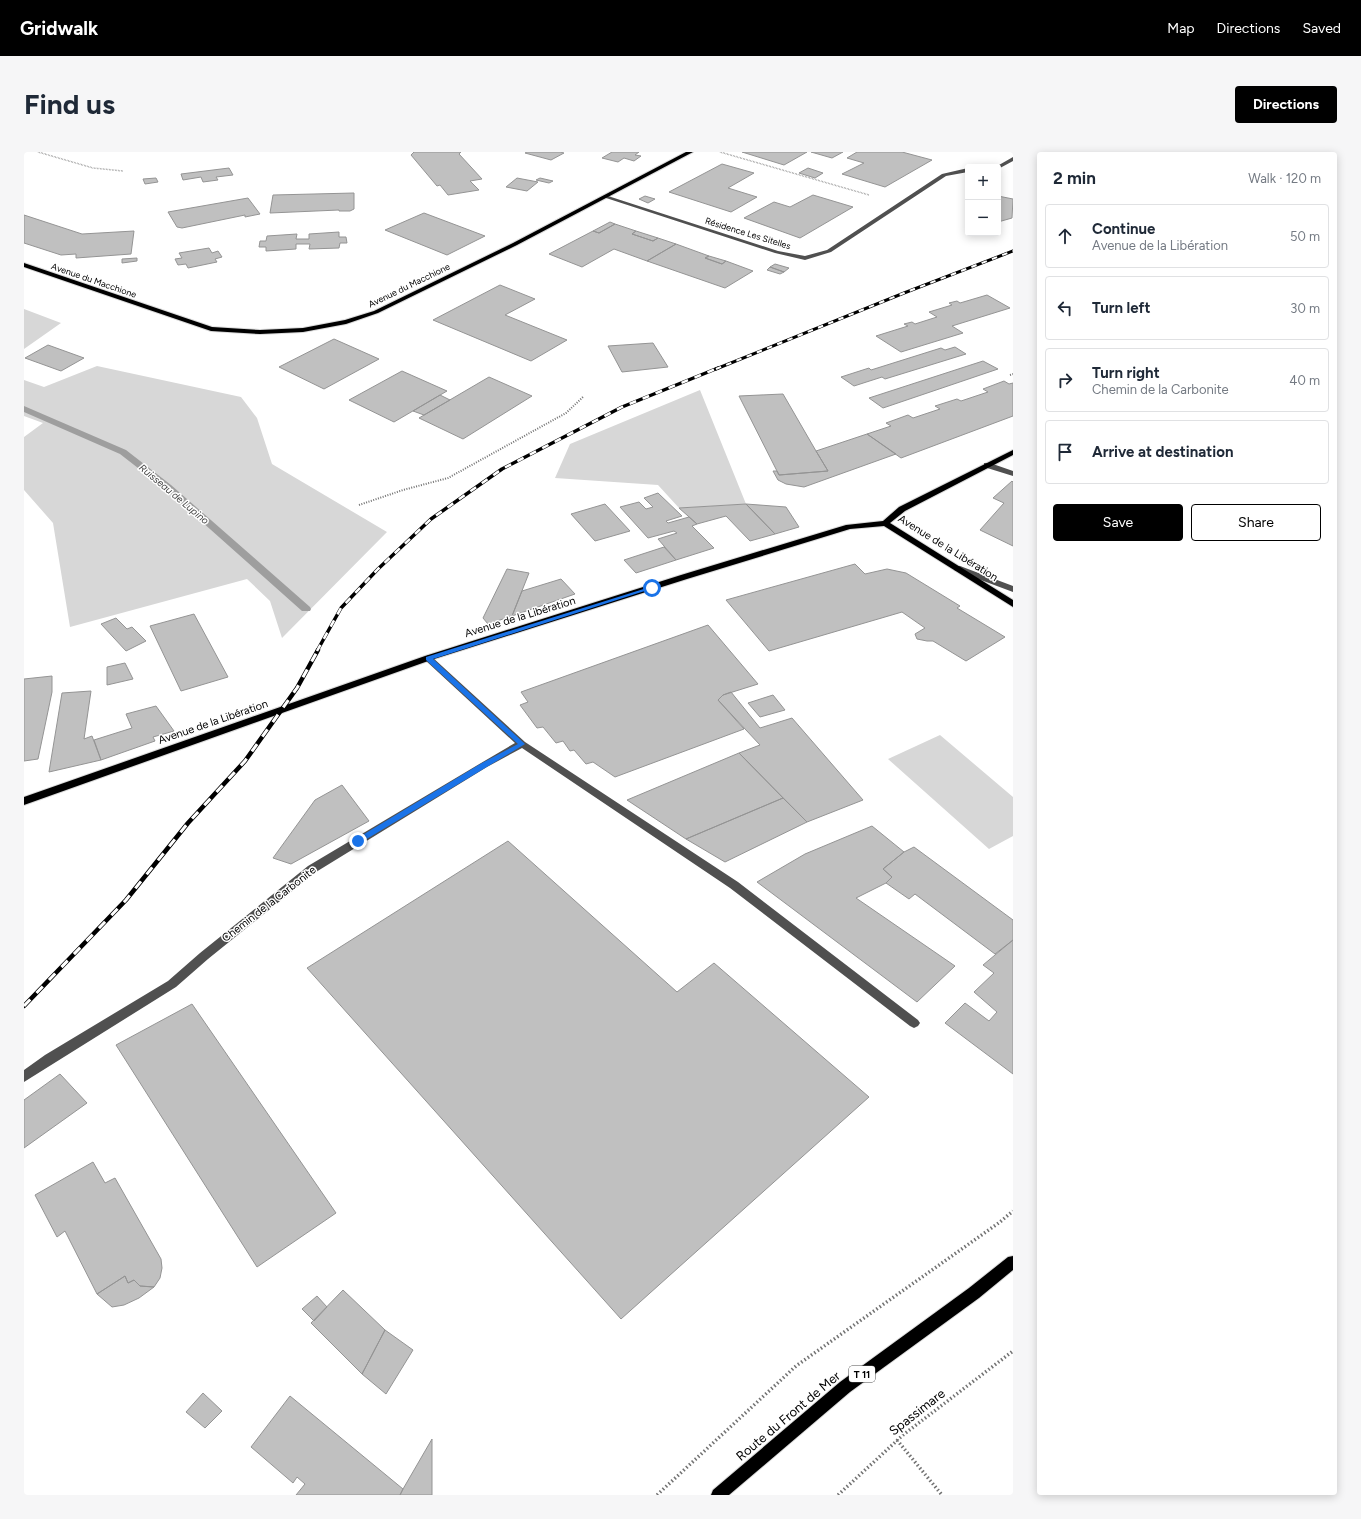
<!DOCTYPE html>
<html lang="en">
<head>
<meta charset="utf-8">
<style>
	:root { --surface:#fff; --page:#f6f6f7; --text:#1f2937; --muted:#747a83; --line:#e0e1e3; --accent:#000 }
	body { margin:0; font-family:Figtree,sans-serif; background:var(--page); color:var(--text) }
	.controls { position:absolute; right:12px; top:12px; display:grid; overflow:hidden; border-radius:4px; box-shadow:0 2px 10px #0003 }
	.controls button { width:36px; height:36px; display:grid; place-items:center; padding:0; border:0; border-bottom:1px solid var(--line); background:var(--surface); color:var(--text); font:20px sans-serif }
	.stop { position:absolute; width:12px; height:12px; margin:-9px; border:3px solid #1a73e8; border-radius:50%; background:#fff }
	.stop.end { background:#1a73e8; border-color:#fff; box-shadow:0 1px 4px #0008 }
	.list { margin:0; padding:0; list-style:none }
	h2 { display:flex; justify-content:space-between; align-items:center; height:52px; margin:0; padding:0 16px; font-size:17px }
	h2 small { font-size:13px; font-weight:400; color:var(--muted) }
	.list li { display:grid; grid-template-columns:26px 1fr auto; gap:12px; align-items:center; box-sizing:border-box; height:64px; margin:0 8px 8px; padding:0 8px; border:1px solid var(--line); border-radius:4px }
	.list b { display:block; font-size:15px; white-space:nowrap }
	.list p { margin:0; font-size:13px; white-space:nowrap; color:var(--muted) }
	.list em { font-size:13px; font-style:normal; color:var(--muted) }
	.actions { display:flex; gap:8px; padding:12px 16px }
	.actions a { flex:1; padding:9px 0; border:1px solid var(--accent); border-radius:4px; text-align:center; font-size:14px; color:var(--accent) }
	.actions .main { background:var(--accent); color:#fff }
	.icon { flex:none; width:22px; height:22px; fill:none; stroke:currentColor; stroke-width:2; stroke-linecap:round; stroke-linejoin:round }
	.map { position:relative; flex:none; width:989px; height:1343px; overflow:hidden; border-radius:4px }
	header { display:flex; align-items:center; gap:24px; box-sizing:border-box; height:56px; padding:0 20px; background:var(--accent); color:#fff }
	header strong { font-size:19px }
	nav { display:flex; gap:22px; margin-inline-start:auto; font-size:14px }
	.intro { display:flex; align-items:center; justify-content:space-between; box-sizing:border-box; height:96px; padding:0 24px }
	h1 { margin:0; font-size:28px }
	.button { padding:10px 18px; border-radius:4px; background:var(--accent); color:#fff; font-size:14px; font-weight:700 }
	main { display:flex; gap:24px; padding:0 24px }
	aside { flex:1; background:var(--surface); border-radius:4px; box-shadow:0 2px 10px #0003 }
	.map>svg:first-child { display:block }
	.green { fill:#d7d7d7 }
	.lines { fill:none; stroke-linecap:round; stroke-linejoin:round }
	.stream { fill:#9e9e9e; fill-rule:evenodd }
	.building { fill:#c0c0c0; stroke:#949494 }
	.major-casing { stroke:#dbdbdb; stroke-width:2 }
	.path-far2 { stroke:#727272; stroke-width:1.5; stroke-dasharray:0.5 1; stroke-linecap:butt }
	.path-far1 { stroke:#727272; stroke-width:2; stroke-dasharray:1 1.5; stroke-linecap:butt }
	.path { stroke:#727272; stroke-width:3.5; stroke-dasharray:1.5 2.5; stroke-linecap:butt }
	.minor { fill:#505050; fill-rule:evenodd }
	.major { fill:#000; fill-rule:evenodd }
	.rail-far2-casing { stroke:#000; stroke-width:3 }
	.rail-far1-casing { stroke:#000; stroke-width:3.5 }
	.rail-casing { stroke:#000; stroke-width:4.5 }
	.rail-far2 { stroke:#fff; stroke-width:2; stroke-dasharray:5.5; stroke-linecap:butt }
	.rail-far1 { stroke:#fff; stroke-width:2.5; stroke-dasharray:7; stroke-linecap:butt }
	.rail { stroke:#fff; stroke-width:3; stroke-dasharray:9; stroke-linecap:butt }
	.route { fill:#1a73e8 }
	.labels { text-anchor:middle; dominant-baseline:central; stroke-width:3; stroke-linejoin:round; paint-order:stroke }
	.far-street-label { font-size:9px; fill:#000; stroke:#fff }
	.far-water-label { font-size:10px; font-style:italic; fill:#3f3f3f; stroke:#fff }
	.shield { fill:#fff; stroke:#4c4c4c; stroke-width:1 }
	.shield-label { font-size:10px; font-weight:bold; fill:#000 }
	.street-label { font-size:11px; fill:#000; stroke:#fff }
	.near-street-label { font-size:13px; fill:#000; stroke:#fff }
</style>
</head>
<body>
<header>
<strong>Gridwalk</strong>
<nav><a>Map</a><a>Directions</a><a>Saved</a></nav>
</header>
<div class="intro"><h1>Find us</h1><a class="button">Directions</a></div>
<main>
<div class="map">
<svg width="989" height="1343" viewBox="0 0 989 1343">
	<rect width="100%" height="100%" fill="#fff"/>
	<!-- green -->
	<path class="green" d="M0,157L37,171L0,197Z
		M73,214L217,245L233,266L248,312L363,380L258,486L246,449L223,427L46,475L29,371L0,338V285L19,271L0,264V228L20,235Z
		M676,238L722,352L655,356L634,333L531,326L546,292Z
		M916,583L989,645V684L965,697L864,607Z"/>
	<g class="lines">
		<!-- stream -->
		<path class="stream" d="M0,254L102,298L147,333L286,455L287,457L286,459H278L141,337L96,302L0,260Z"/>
	</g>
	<!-- building -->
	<path class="building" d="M390,0H437L435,2L458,27L446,29L455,38L424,43L416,33L413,34L387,3Z
		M503,0H536L540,1L527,8L501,1Z
		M588,0H615L611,3L617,4L610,9L600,6L594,10L578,6Z
		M718,0H783L760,13Z
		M787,0H819L808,6Z
		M833,0H878L908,8L861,35L818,22L840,11L823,6Z
		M698,12L730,21L704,36L733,45L707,60L645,40Z
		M205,16L209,23L192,25L194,28L179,30L177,25L159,28L157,22Z
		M784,16L799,21L791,26L775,21Z
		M132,26L134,30L121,32L119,27Z
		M493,26L514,30L503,39L482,35Z
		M516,26L529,29L525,31L512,28Z
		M330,41V57L326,59H315V58L246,61L249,43Z
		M789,43L829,55L776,86L720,66L750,50L766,55Z
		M621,44L631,47L624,51L615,47Z
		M974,44L989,47L988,66L974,70Z
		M224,46L236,62L221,65V63L158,76L153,75L144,60Z
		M400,61L461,84L423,103L361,78Z
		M0,63L58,82L110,79L107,102L52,106V102L37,103L0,91Z
		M586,70L591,72L575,81L569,79Z
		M591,72L612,79L608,82L629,89L634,86L652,92L623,109L590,97L558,115L525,102L569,79L575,81Z
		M612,79L634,86L629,89L608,82Z
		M315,80V85H322L323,91H316L315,96L285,97L286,92H272V97L242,99V95H235L236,89H242L243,84L273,82L272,87H285V82Z
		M652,92L685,104L681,106L698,112L702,109L729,119L701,136L623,109Z
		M185,96L188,101L194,99L198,105L191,107L193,110L164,116L162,112L154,113L151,107L158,106L155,101Z
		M685,104L702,109L698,112L681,106Z
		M113,106V109L98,111V107Z
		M751,112L765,116L760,120L746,115Z
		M746,115L760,120L756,122L743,118Z
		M476,133L511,147L481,163L543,188L507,209L409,168Z
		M963,143L986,156L928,174L939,181L877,200L852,184L884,174L880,172L888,170L891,172L913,165L905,160L928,153L925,151L933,149L936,151Z
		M310,187L355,207L300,237L255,215Z
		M629,191L644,215L598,220L584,194Z
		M24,193L60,206L37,219L1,206Z
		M931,195L942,202L861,227L858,225L830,234L817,225L845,216L847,218L917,196L921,198Z
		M959,209L974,217L859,256L845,246Z
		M378,219L423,239L370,270L325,248Z
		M465,225L508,244L439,287L395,266Z
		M980,229L985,232L989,231V264L877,306L843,282L867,274L862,271L884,263L889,266L916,257L911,254L933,247L937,249L964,240L959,237Z
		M759,242L792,299L804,319L755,323L715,244Z
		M416,243L426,248L400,263L389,259Z
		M843,282L872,302L780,335L762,332L754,328L749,319H753L755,323L804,319L792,299Z
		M988,329L989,330V394L956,378L980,351L969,346Z
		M634,341L658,364L642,369L644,371L665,365L673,372L668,374L690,396L652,408L634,387L653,381L650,379L624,386L596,355L615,350L622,357L629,355L620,346Z
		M581,352L606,379L571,389L547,362Z
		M722,352L762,355L775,375L751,382Z
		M722,352L751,382L726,389L702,364L673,372L655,356Z
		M640,395L652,408L612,421L600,408Z
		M831,412L841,422L863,417L882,421L936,454L933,456L981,485L942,509L909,489H903L893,487L891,482L901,476L878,460L745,499L702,448Z
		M483,417L505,421L488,464L464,472L459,466Z
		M537,427L551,442L488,464L498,439Z
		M170,462L204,525L157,539L126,474Z
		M92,466L103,477L108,475L122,489L102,499L77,472Z
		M684,473L734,532L699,543L694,548L720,577L591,625L569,610L562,612L550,598L546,599L539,589L532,591L519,575L513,576L496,553L504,550L497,540Z
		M101,511L109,527L83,533V515Z
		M28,524V540L14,607L0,609V527Z
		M67,539L60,587L68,584L77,608L25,620L38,541Z
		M707,540L736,576L768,566L839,648L783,670L715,601L736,593L694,548L699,543Z
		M749,543L761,558L736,565L724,551Z
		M132,554L150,579L129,585L131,589L77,608L70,588L108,576L102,562Z
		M715,601L759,646L662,687L603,648Z
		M318,633L345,669L267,712L249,706L291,648Z
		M759,646L783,670L701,710L662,687Z
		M848,674L880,700L859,717L868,725L862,731L832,746L931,814L893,850L733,730L781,702Z
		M484,689L653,840L690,811L845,945L597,1167L283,816Z
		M890,695L989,768V788L971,802L891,742L885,747L862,731L868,725L859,717L880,700Z
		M989,788V922L921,871L941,851L965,869L973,860L950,840L970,821L959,813Z
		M168,852L312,1061L233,1115L92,893Z
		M36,922L63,951L0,996V948Z
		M69,1010L81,1031L91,1026L137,1107L138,1116L136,1126L130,1135L116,1134L110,1128L104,1131L101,1124L73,1142L41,1079L33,1085L11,1043Z
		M101,1124L104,1131L110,1128L116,1134L130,1135L115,1146L100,1153L88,1155L73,1142Z
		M319,1138L361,1178L338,1222L287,1171Z
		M293,1144L303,1155L290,1169L278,1157Z
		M361,1178L389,1198L362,1242L338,1222Z
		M179,1241L198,1259L181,1276L162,1260Z
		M266,1244L379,1337L376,1343H272L281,1332L273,1325L269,1331L227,1295Z
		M408,1287V1343H376L379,1337Z"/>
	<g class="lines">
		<defs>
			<path id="major" d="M662,0H669L493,93L354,161L322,172L279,180L236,182L187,179L0,115V111L188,175L236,178L279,176L321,168L350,159L489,91Z
				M989,298V303L881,359L866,371L989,448V455L860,374L826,377L663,427L407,508L0,653V645L401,504L657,423L822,373L859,369L875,355Z
				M989,1104V1118L955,1146L826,1240L705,1343H687L689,1338L816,1230L945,1136L984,1105Z"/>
		</defs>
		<!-- major casing -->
		<use href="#major" class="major-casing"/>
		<!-- path-far2 -->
		<path class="path-far2" d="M14,0L69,16L99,19
			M696,0L845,43"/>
		<!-- path-far1 -->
		<path class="path-far1" d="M986,223L989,222
			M335,353L379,338L424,326L542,261L559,245"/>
		<!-- path -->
		<path class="path" d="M873,1288L918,1343
			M633,1343L772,1214L976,1070L989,1059
			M814,1343L879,1283L989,1199"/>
		<!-- minor -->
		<path class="minor" d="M989,5V9L976,16L963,15L975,13Z
			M944,16V20L922,24L807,100L781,108L751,101L579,45L584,44L754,99L781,104L803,98L918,22Z
			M960,311H966L989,319V324L960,315Z
			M930,414H936L989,434V440L930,418Z
			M404,503L407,504L501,590L714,730L894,868L896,871L894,874L890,876L886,874L706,736L498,596L463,615L292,720L184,807L152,835L0,930V918L21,903L144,829L176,801L284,714L457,611L491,591L401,508L400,506Z"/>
		<!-- major -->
		<use href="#major" class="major"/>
		<defs>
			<path id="rail-far2" d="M692,217L880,141L989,99"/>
			<path id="rail-far1" d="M293,499L317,456L354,417L407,367L478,317L598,255L694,216"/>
			<path id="rail" d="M0,854L102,748L164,671L221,609L273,536L294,498"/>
		</defs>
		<!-- rail-far2 casing -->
		<use href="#rail-far2" class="rail-far2-casing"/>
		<!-- rail-far1 casing -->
		<use href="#rail-far1" class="rail-far1-casing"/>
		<!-- rail casing -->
		<use href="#rail" class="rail-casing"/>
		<!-- rail-far2 -->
		<use href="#rail-far2" class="rail-far2"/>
		<!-- rail-far1 -->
		<use href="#rail-far1" class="rail-far1"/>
		<!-- rail -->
		<use href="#rail" class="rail"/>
	</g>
	<!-- route -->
	<path class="route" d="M626,435L630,436L409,507L501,592L336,691H332V687L458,611L494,592L402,508V505Z"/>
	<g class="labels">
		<!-- far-street labels -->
		<g class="far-street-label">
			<text transform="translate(724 81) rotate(17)">Résidence Les Sitelles</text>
			<text transform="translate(70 128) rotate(19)">Avenue du Macchione</text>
			<text transform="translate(385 133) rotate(-26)">Avenue du Macchione</text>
		</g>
		<!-- far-water labels -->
		<g class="far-water-label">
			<text transform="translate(150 342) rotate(40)">Ruisseau de Lupino</text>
		</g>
		<!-- shield labels -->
		<rect class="shield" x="825" y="1214" width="26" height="16" rx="3"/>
		<g class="shield-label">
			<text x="838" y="1222">T 11</text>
		</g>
		<!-- street labels -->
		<g class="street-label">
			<text transform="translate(924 396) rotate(32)">Avenue de la Libération</text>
			<text transform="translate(496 465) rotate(-17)">Avenue de la Libération</text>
			<text transform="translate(189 570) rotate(-19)">Avenue de la Libération</text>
			<text transform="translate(245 752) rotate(-38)">Chemin de la Carbonite</text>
		</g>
		<!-- near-street labels -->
		<g class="near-street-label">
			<text transform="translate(893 1260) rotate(-38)">Spassimare</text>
			<text transform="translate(764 1264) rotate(-40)">Route du Front de Mer</text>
		</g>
	</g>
</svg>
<div class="controls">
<button>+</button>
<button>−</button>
</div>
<div class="stop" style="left:628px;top:436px"></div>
<div class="stop end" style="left:334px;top:689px"></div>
</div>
<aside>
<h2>2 min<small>Walk · 120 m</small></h2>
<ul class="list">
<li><svg class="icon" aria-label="ahead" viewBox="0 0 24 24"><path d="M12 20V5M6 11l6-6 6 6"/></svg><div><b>Continue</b><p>Avenue de la Libération</p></div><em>50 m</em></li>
<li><svg class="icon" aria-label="left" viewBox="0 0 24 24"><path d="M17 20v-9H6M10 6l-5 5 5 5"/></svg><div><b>Turn left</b></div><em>30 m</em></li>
<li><svg class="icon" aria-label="right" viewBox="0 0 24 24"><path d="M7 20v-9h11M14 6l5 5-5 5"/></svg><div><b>Turn right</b><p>Chemin de la Carbonite</p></div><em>40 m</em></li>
<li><svg class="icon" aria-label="arrive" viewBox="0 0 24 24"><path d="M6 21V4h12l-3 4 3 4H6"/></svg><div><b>Arrive at destination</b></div></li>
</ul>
<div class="actions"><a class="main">Save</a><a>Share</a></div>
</aside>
</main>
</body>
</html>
